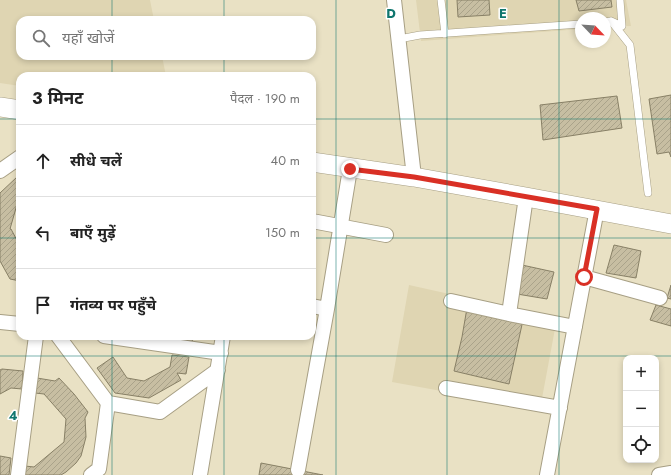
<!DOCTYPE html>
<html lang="hi">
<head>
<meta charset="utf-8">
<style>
	:root { --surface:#fff; --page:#f2f2f2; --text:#222; --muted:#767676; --line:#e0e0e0 }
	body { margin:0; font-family:Jost,"Noto Sans Devanagari",sans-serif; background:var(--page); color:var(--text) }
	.controls { position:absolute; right:12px; bottom:12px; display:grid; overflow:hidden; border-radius:8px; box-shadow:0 2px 6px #0003 }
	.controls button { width:36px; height:36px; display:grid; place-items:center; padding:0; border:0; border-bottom:1px solid var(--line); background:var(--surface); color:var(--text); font:20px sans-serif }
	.compass { position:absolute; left:575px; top:12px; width:36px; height:36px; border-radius:50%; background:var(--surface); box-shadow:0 2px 6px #0003; rotate:115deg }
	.stop { position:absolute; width:12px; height:12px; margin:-9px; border:3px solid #d93025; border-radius:50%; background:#fff }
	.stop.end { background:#d93025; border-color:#fff; box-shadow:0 1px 4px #0008 }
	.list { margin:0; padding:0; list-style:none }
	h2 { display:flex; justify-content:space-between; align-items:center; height:52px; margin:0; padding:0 16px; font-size:17px }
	h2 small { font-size:13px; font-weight:400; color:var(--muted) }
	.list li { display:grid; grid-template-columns:26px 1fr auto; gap:12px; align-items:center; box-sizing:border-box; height:72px; padding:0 16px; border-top:1px solid var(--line) }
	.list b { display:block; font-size:15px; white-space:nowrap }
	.list em { font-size:13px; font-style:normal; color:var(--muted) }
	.icon { flex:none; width:22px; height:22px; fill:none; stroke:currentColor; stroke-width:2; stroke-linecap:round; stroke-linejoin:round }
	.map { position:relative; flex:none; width:671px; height:475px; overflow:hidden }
	.search { position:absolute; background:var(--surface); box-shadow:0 2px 6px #0003; left:16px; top:16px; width:300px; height:44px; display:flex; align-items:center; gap:10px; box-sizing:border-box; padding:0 14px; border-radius:12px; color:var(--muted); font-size:15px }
	.panel { position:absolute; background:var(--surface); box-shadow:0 2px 6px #0003; left:16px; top:72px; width:300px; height:268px; border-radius:12px }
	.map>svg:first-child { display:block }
	.built { fill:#dfd5b2 }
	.building { fill:url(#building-hatch); stroke:#888066 }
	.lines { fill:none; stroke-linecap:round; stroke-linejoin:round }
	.lane-casing { stroke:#a79f84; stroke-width:8 }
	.street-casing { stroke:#a79f84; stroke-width:16 }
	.secondary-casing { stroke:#a79f84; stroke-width:20 }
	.lane { stroke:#fff; stroke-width:7 }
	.street { stroke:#fff; stroke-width:14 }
	.secondary { stroke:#fff; stroke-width:19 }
	.route { stroke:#d93025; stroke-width:5 }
	.grid { fill:none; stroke:#0f766e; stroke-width:1; stroke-opacity:0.55 }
	.grid-label { font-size:13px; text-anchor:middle; font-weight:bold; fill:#0f766e; stroke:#fff; stroke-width:3; stroke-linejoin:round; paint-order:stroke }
</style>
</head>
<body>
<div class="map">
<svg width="671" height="475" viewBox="0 0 671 475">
	<defs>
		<pattern id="building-hatch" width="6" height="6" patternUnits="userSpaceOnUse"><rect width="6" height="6" fill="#c7bea2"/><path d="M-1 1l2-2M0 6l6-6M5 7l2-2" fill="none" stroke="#aaa38a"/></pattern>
	</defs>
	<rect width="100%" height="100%" fill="#e9e1c4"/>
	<!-- built -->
	<path class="built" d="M0,0H150L154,20H20V56H162L166,76H20V86L0,83Z
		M416,0H626L631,26L605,27V18H581V29L421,41Z
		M409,285L557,318L540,409L392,382Z"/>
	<!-- building -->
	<path class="building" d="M457,0H489L490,15L458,17Z
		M576,0H611L612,7L579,11Z
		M671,95V157L669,152L657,154L649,99Z
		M617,96L622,128L543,140L540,105Z
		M20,175V205L18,201L10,229H11L20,246V281L10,279L0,261V193L17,177Z
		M614,245L641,251L636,278L606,273Z
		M522,265L554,272L547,299L517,294Z
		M671,285V299L667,298Z
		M656,305L671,309V326L650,320Z
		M467,308L523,320L509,384L454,371L462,337Z
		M170,336H193L192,343L171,340Z
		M172,355L189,357L186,374L177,373L181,380L149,398L115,393L97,368L113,357L127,378L144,381L170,367Z
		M2,369L23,371L22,389L11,388L0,394V370Z
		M37,378L55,381L59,378L74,394L88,412L85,418L86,437L81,456L76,463L66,472L61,475H24L25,466L34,467L64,442L66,419L44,394L35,393Z
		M0,456L11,458L9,475H0Z
		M261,463L323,475H259Z"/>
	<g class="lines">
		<defs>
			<path id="lane" d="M441,0L445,34
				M611,21L630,45L648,193
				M605,22L611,21L622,26L620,0
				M399,39L420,35L581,24"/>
			<path id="street" d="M394,0L414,177
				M0,171L20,157
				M312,221L386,235
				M584,277L660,298
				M451,301L509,314L575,327
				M312,306L327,309
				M509,314L526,197
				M0,322L20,324
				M58,336L108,403L160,412L218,370
				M104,336L221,353
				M446,388L560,408
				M298,470L327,309L350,169
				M18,475L36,336
				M91,475L99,469L108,403
				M200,475L223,336
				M547,475L597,209
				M659,475L671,473"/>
			<path id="secondary" d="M0,107L20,110
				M312,162L414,177L526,197L671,224"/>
		</defs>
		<!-- lane casing -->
		<use href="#lane" class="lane-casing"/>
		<!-- street casing -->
		<use href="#street" class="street-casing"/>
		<!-- secondary casing -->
		<use href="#secondary" class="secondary-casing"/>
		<!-- lane -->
		<use href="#lane" class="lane"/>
		<!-- street -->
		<use href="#street" class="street"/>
		<!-- secondary -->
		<use href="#secondary" class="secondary"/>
	</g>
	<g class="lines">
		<!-- route -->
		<path class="route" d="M350,169L414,177L597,209L584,277"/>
	</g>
	<!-- grid -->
	<path class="grid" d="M112,0V20M224,0V20M336,0V475M447,0V475M559,0V475M112,56V76M224,56V76M0,119H20M312,119H671M0,238H20M312,238H671M112,336V475M224,336V475M0,356H671"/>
	<g class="grid-label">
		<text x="391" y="18">D</text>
		<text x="503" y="18">E</text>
		<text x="13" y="420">4</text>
	</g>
</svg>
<div class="controls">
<button>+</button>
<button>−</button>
<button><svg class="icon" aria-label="locate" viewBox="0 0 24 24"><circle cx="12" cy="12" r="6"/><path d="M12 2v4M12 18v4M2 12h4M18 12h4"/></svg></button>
</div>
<svg class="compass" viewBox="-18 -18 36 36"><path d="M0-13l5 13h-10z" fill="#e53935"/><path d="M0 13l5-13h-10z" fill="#767676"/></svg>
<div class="stop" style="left:584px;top:277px"></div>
<div class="stop end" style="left:350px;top:169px"></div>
<div class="search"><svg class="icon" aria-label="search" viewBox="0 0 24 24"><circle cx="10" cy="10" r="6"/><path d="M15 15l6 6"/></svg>यहाँ खोजें</div>
<section class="panel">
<h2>3 मिनट<small>पैदल · 190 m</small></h2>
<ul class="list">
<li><svg class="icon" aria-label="ahead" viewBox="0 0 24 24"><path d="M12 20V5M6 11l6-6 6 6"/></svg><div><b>सीधे चलें</b></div><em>40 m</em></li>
<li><svg class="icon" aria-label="left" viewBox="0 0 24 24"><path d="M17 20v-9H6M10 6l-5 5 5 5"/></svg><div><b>बाएँ मुड़ें</b></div><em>150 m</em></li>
<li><svg class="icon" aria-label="arrive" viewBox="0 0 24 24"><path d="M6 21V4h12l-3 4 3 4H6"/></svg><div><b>गंतव्य पर पहुँचे</b></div></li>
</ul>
</section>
</div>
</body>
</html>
